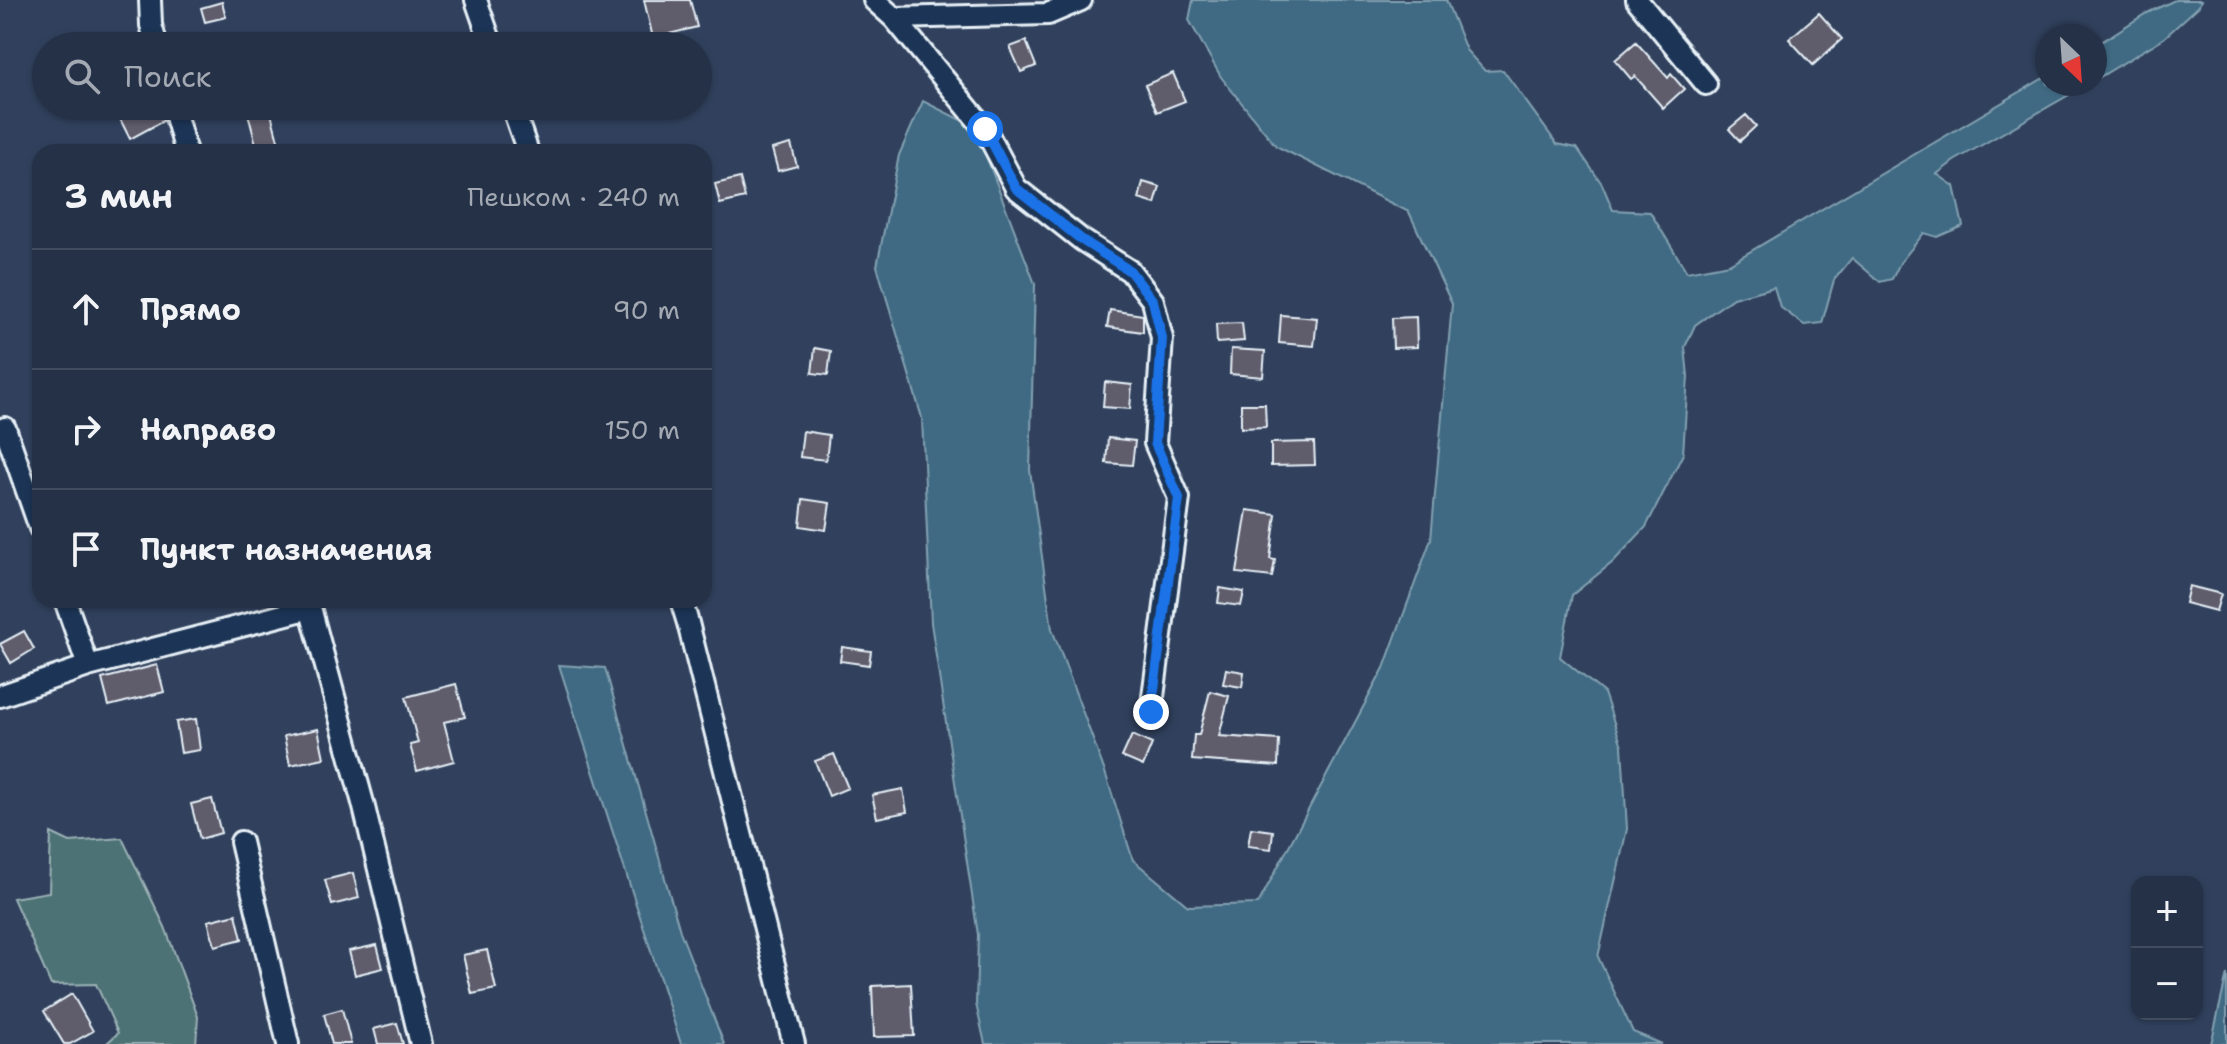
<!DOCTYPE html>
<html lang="ru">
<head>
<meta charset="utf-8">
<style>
	:root { --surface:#253146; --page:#2d394d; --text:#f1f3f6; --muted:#a3a9b3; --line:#424c5f }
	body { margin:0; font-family:"Shantell Sans",sans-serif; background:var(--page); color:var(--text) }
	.controls { position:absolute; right:24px; bottom:24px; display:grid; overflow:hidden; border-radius:16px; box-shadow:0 2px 6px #0004 }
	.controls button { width:72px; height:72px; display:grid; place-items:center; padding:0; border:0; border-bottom:2px solid var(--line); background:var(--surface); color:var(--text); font:40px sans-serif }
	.compass { position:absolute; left:2035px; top:24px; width:72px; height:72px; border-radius:50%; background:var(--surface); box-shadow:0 2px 6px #0004; rotate:155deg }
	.stop { position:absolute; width:24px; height:24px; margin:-18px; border:6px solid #1a73e8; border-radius:50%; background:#fff }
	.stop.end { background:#1a73e8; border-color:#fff; box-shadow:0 2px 8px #0008 }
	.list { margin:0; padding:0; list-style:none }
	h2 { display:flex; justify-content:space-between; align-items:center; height:104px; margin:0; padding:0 32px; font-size:34px }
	h2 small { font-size:26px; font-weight:400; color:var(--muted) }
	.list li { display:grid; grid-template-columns:52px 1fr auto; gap:24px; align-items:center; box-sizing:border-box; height:120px; padding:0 32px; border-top:2px solid var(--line) }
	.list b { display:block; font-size:30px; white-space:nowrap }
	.list em { font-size:26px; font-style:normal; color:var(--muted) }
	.icon { flex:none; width:44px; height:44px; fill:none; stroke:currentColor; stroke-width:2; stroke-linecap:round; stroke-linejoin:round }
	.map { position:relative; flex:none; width:2227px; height:1044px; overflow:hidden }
	.search { position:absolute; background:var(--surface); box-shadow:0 2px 6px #0004; left:32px; top:32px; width:680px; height:88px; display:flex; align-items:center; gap:20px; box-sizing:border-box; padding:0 28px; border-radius:44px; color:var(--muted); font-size:30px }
	.panel { position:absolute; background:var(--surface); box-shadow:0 2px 6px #0004; left:32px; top:144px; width:680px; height:464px; border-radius:24px }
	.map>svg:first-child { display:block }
	.green { fill:#4e7274; stroke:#9bb2b6; stroke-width:2 }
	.water { fill:#3f6b83; stroke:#83a1b2; stroke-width:2 }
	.building { fill:#5f5c6c; stroke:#e8f1f8; stroke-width:2 }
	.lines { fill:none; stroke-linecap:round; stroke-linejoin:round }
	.minor-casing { stroke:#e8f1f8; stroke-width:26 }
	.minor { stroke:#1d3557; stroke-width:20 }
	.route { stroke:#1a73e8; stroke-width:10 }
</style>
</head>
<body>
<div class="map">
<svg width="2227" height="1044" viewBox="0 0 2227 1044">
	<rect width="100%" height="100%" fill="#31415d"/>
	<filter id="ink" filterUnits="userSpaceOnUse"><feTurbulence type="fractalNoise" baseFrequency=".0125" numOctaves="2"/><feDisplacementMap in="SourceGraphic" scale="16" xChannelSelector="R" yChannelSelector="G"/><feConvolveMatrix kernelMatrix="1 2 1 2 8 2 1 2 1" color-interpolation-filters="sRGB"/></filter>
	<g filter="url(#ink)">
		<!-- green -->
		<path class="green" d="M51,833L70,842L122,838L165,927L198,1017L196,1044H106L118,1033L96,984L51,985L13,898L49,892Z"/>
		<!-- water -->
		<path class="water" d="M1193,0H1446L1466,50L1485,71L1503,70L1557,144L1577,148L1602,184L1613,210L1650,212L1687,272L1729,264L2047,76V84H2088L1954,161L1937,174L1954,186L1963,226L1937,237L1924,233L1900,263L1892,279L1880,282L1852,258L1834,280L1822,323L1804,325L1780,307L1774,287L1733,298L1695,325L1685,347L1688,376L1683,454L1646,527L1613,562L1572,595L1560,657L1604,693L1622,746L1627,829L1598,957L1633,1032L1662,1044H985L976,1004L978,935L931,623L922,418L877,266L899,155L923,101L975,127L1035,284L1030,470L1052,629L1105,772L1133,860L1188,906L1258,904L1384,668L1431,539L1452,304L1409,212L1276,146L1221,77L1189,20Z
			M2175,0H2201L2199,6L2164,38L2095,80V46L2145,14Z
			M559,665L605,668L680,931L724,1044H681Z
			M2227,974V1044H2211Z"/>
		<!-- building -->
		<path class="building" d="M644,0H690L697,27L653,38Z
			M222,2L226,17L205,22L201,8Z
			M1819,13L1842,39L1813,65L1789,39Z
			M1026,41L1036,66L1021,72L1010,47Z
			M1636,42L1668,78L1671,74L1684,89L1663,108L1635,76L1631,79L1615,60Z
			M1173,73L1185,101L1157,112L1145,85Z
			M134,106H155L163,121L130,139L118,115Z
			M246,106H269L280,148L258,152Z
			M1746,115L1756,126L1740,141L1729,129Z
			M791,144L797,166L778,171L772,149Z
			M740,178L745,198L720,204L715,184Z
			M1143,182L1160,187L1155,204L1139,199Z
			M1110,310L1143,315V332L1107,327Z
			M1281,315L1317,318L1314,346L1279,343Z
			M1416,317L1417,347L1393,348L1392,318Z
			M1242,323L1244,341L1217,343L1216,324Z
			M815,348L831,351L828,375L812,373Z
			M1231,349L1265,351L1263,377L1230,374Z
			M1105,382L1132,385L1130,409L1103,407Z
			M1241,404H1265L1266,427L1241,428Z
			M803,431L829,435L826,460L800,457Z
			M1108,438L1135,441L1132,465L1106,463Z
			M1314,442L1315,465L1271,466V443Z
			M803,499L830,503L826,530L800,526Z
			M1247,510L1276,514L1270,559L1275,560L1272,577L1237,573Z
			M2189,586L2221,594L2216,611L2185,603Z
			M1220,588L1244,592L1241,606L1218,603Z
			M24,631L34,649L11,663L0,644Z
			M842,647L871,651L869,665L840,661Z
			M157,665L164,692L109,706L102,679Z
			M1226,669L1244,672L1242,687L1223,684Z
			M456,684L465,717L444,722L454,761L417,771L410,745L418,743L406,697Z
			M1210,691L1229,696L1219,736L1279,740L1278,766L1192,760L1194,735H1199Z
			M196,719L200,750L181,753L176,722Z
			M318,729L324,758L290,765L284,736Z
			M1132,735L1152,744L1143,766L1122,757Z
			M834,754L848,788L829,796L815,761Z
			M903,789L907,812L877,818L872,795Z
			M212,799L221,833L200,839L191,804Z
			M1251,828L1273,831L1271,849L1248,846Z
			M353,873L359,898L332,905L325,880Z
			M236,914L242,939L215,946L208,921Z
			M377,945L383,968L355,975L349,951Z
			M487,950L496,989L472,994L463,955Z
			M911,984L914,1036L874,1037L872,986Z
			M72,994L93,1031L70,1044H64L44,1011Z
			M342,1009L351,1044H332L324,1014Z
			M397,1023L403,1044H378L374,1029Z"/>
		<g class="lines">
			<defs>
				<path id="minor" d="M150,0L151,25L157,46
					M476,0L492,46
					M874,0L894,18L1048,14L1081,0
					M1637,0L1706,84
					M894,18L985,129L1016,188L1082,240L1130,271L1153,301L1162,338L1155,443L1179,498L1151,712
					M173,106L186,152
					M512,106L528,152
					M5,428L40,528
					M65,600L88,666
					M308,600L363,803L421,1044
					M681,600L688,623L794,1044
					M0,696L88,666L310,608
					M241,842L288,1044"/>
			</defs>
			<!-- minor casing -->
			<use href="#minor" class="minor-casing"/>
			<!-- minor -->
			<use href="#minor" class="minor"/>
		</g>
	</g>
	<g class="lines" filter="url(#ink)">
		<!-- route -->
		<path class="route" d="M985,129L1016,188L1082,240L1130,271L1153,301L1162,338L1155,443L1179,498L1151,712"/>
	</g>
</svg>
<div class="controls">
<button>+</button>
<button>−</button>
</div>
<svg class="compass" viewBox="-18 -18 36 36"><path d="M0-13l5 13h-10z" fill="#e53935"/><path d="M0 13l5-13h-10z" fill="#a3a9b3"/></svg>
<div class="stop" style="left:985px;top:129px"></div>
<div class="stop end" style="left:1151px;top:712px"></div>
<div class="search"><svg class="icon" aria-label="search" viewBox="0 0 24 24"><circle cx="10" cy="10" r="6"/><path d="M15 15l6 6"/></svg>Поиск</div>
<section class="panel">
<h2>3 мин<small>Пешком · 240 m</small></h2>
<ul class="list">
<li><svg class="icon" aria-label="ahead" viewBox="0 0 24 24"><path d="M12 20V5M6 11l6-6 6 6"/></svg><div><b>Прямо</b></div><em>90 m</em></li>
<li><svg class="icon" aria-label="right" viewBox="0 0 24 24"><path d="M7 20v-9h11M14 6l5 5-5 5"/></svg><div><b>Направо</b></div><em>150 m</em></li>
<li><svg class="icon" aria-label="arrive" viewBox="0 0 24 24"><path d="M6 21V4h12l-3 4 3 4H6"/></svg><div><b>Пункт назначения</b></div></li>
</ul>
</section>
</div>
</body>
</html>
